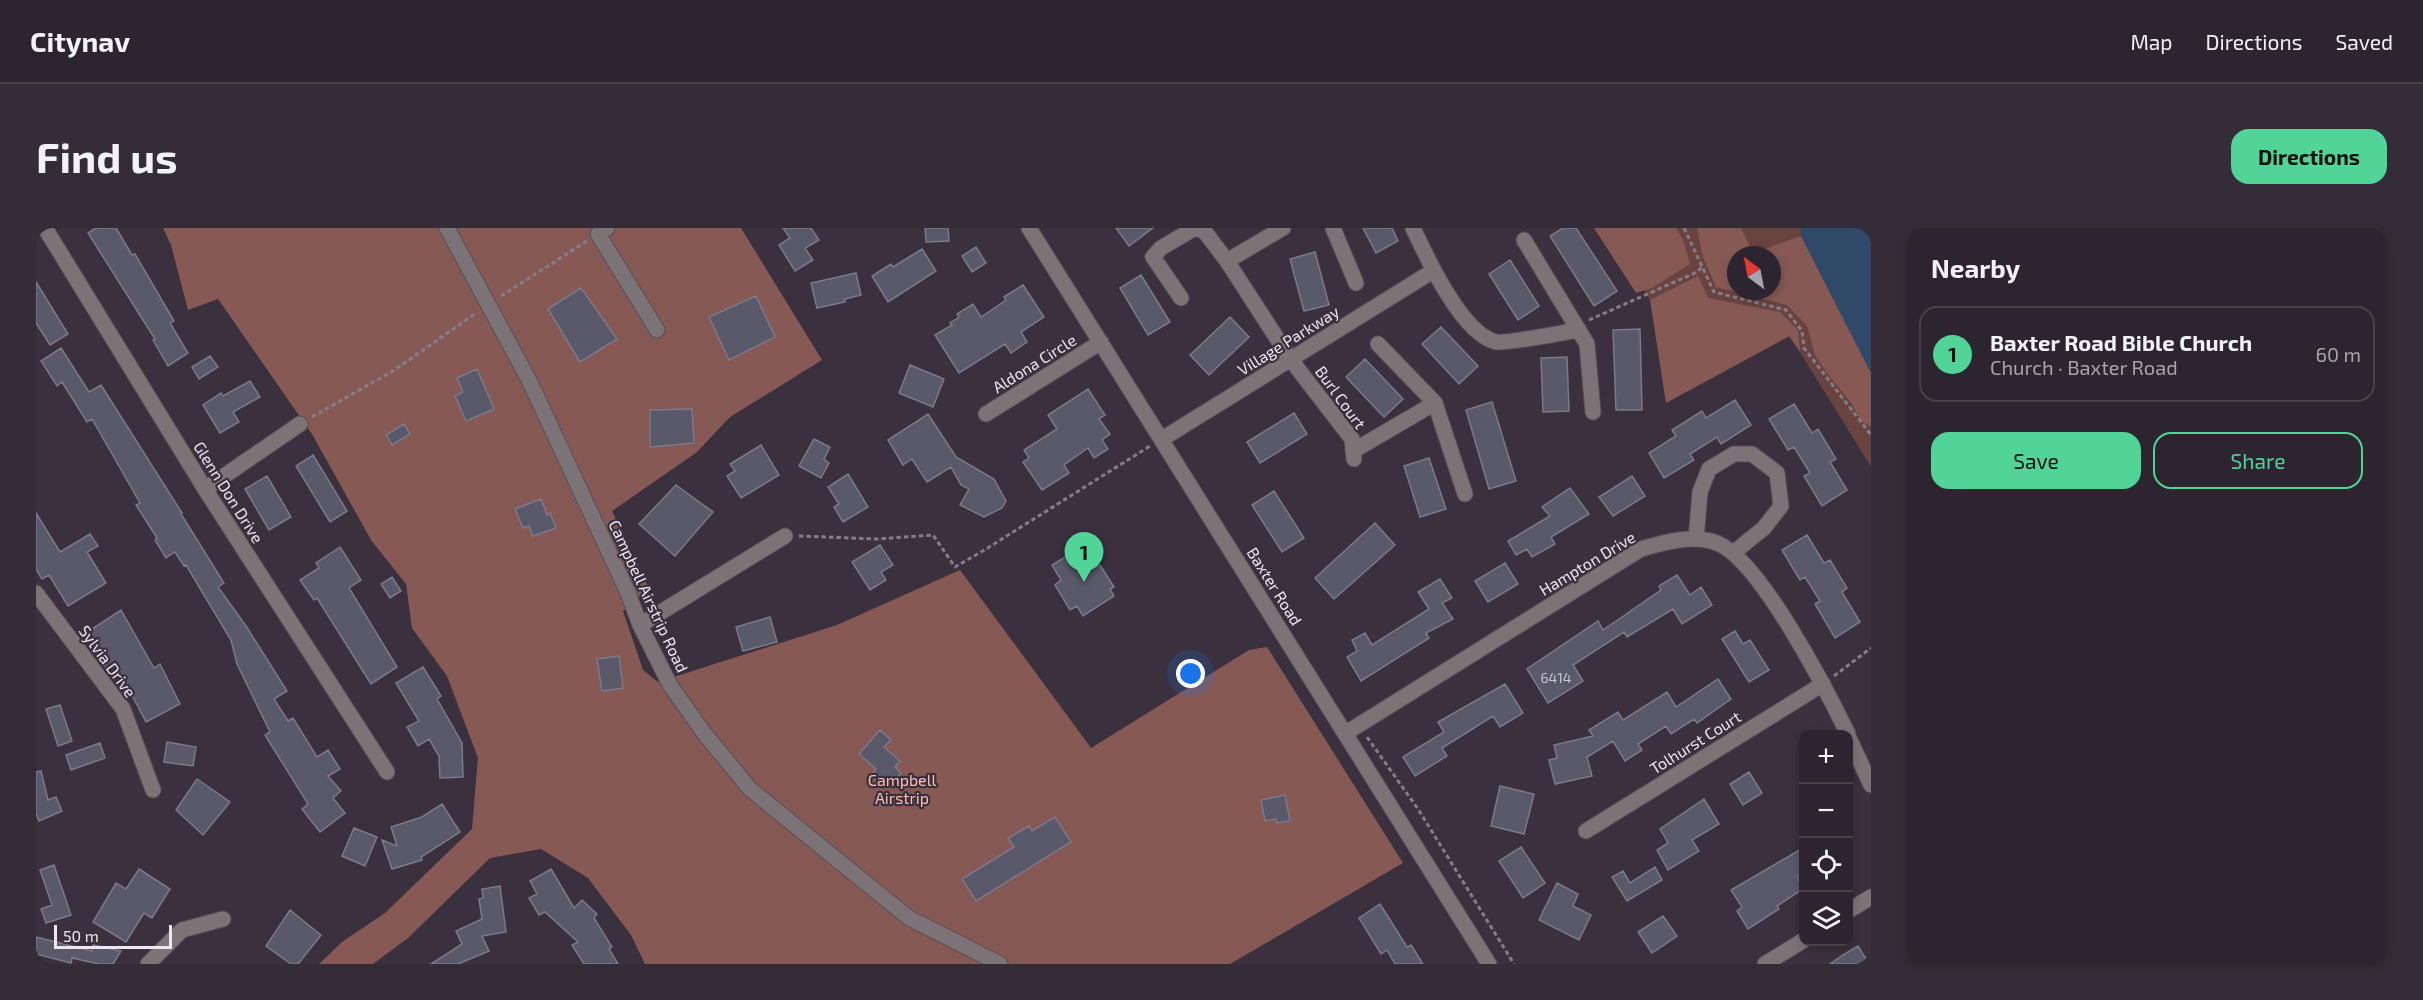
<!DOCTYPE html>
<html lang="en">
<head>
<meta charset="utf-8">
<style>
	:root { --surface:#2c242e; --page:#342c36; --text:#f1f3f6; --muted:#a6a4aa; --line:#48414a; --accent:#52d397 }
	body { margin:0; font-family:"Exo 2",sans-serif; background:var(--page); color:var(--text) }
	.controls { position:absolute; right:18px; bottom:18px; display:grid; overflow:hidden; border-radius:12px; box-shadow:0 3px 9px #0003 }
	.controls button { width:54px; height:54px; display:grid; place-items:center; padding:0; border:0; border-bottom:2px solid var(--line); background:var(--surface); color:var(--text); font:30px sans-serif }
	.compass { position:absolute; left:1691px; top:18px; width:54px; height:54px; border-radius:50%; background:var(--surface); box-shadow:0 3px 9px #0003; rotate:328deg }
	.scale { position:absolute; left:18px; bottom:15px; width:118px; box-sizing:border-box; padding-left:6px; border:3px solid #eee7ef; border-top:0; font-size:16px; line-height:21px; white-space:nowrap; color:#eee7ef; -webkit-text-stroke:4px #3b303d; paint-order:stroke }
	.you { position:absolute; left:1155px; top:446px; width:21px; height:21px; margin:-15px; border:4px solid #fff; border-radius:50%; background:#1a73e8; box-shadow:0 0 0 9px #1a73e833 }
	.badge { display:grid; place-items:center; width:39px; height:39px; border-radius:50%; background:var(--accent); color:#111; font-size:20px; font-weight:700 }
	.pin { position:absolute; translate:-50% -50px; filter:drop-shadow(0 2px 3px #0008) }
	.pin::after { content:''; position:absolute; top:32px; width:21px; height:18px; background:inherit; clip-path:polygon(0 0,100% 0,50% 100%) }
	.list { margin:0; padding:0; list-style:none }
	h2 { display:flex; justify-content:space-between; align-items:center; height:78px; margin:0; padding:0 24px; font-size:26px }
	h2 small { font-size:20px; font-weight:400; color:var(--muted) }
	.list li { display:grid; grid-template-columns:39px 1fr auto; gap:18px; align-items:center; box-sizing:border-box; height:96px; margin:0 12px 12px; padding:0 12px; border:2px solid var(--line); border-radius:18px }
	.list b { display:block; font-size:22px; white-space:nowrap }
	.list p { margin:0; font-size:20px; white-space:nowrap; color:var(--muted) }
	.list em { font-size:20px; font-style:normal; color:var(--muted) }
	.actions { display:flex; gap:12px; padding:18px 24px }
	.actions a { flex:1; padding:14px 0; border:2px solid var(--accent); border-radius:18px; text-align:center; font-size:21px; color:var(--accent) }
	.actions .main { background:var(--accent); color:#111 }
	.icon { flex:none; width:33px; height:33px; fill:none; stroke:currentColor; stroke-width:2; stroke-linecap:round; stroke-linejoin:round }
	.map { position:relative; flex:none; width:1835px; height:736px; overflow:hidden; border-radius:18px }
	header { display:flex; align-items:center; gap:36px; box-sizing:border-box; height:84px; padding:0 30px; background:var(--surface); border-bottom:2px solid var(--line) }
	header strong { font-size:28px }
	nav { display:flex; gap:33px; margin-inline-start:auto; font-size:21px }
	.intro { display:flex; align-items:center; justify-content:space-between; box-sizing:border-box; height:144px; padding:0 36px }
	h1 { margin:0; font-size:42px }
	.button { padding:15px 27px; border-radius:18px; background:var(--accent); color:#111; font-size:21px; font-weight:700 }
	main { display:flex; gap:36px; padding:0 36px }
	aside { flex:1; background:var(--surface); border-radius:18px; box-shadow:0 3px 9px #0003 }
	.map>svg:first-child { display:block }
	.green { fill:#694340; fill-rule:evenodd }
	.forest { fill:#875955; fill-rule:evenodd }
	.water { fill:#314969 }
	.building { fill:#5a596a; stroke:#7b798b; stroke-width:1.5 }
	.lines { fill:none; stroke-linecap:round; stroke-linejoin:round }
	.minor-casing { stroke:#584d59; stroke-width:17 }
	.path { stroke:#867c87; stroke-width:3; stroke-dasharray:4.5 3; stroke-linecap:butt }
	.minor { stroke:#7c7376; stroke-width:15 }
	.labels { text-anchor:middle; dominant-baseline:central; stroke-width:4.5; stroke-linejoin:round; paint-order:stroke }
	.number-label { font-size:14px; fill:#c9c4ce }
	.street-label { font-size:16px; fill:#eee7ef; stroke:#3b303d }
	.park-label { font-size:16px; fill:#fcbdb7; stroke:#3b303d }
</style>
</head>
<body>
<header>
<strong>Citynav</strong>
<nav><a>Map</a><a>Directions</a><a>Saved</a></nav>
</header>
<div class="intro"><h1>Find us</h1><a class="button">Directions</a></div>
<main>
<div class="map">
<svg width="1835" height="736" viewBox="0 0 1835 736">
	<rect width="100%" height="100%" fill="#3b303d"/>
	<!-- green -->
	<path class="green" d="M1572,0H1835V239L1754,108L1630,175L1616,76ZM1700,27H1736V63H1700Z"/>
	<!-- forest -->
	<path class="forest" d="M127,0H705L786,132L694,189L661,224L576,283L613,361L587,383L607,442L622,454L801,397L924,342L1055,520L1213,422L1231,419L1367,635L1194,736H609L595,707L552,650L505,621L454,630L372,710L337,736H283L306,714L349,685L436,601L442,530L411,448L376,400L370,356L335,312L276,206L182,71L152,82L135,17Z
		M1558,0H1640L1647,12L1654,36L1616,60L1600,65Z
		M1661,0H1705L1717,25L1765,8L1835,145V199L1825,193L1816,176L1790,144L1779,127L1771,98L1751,77L1680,59L1667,29ZM1700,27H1736V63H1700Z
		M1662,48L1672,70L1744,84L1762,102L1764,124L1753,108L1630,175L1614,72Z"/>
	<!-- water -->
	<path class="water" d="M1765,0H1835V145L1765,8Z"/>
	<!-- building -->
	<path class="building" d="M60,0H80L96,27L99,26L138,93L134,95L152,125L132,138L117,112L119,111L52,5Z
		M747,0H775L783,12L769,20L777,32L759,43L743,17L754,10Z
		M889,0H912L913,13L890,14Z
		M1080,0H1117L1093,18Z
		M1327,0H1356L1362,13L1340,25Z
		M1527,0H1540L1581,63L1558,78L1514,8Z
		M940,19L950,35L936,44L926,28Z
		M886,21L900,43L852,74L836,48L855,36L857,39Z
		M1279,24L1293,77L1268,83L1254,31Z
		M1474,32L1503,78L1482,92L1453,46Z
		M820,45L825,67L809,71V74L781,80L775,55Z
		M1105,47L1134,94L1112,107L1084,60Z
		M0,54L32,106L14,117L0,95Z
		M987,57L1008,89L985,104L991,114L975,125L969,116L923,145L899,107L916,97L914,95L923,89L921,86L937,76L945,89L970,72L968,69Z
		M545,60L581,111L544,134L512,81Z
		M720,68L739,109L693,132L673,89Z
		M1194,89L1213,109L1173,147L1154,127Z
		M1405,99L1442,138L1423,156L1386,116Z
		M1604,101L1606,182H1580L1577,102Z
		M25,120L53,164L65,157L146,285L145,286L188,355L182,359L210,398L251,463L238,471L252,493L257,490L281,529L292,522L304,541L292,548L305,563L297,570L309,585L284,604L266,581L272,576L229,507L234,504L201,436L195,412L150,337L148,338L139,324L130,330L119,312L121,310L100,277L104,275L56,191L51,194L26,154L21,158L5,133Z
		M174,128L182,139L163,151L156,139Z
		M1531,129L1533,183L1507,184L1505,130Z
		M1329,131L1367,171L1348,189L1310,149Z
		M874,137L908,151L897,179L863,165Z
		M441,141L458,181L430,193L419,168L427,164L421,150Z
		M214,153L224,169L197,184L203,194L184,205L167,177L185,165L187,168Z
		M1052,161L1069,187L1063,191L1074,206L1066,212L1072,221L1058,230L1052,220L1028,237L1033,245L1006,262L987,234L993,230L988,222L1021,201L1012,187Z
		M1699,172L1715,197L1685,216L1681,209L1654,226L1658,232L1628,250L1613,225L1640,208L1636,202L1666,183L1670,190Z
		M1456,174L1480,253L1453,261L1430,182Z
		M1758,176L1776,205L1782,201L1800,231L1794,234L1811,262L1786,278L1768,248L1774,245L1758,219L1752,222L1733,191Z
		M656,181L658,215L614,219V182Z
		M1258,185L1271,206L1224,235L1211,214Z
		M892,186L920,229L958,251L970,273L966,280L948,289L924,277L933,261L925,257L915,239L891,254L876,231L867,237L852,212Z
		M368,196L374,206L356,217L350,207Z
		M778,211L794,219L788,231L793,235L785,250L763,238Z
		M725,217L743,247L705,270L691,248L699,243L694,236Z
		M277,227L311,283L294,294L260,238Z
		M1393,230L1410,281L1384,289L1368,238Z
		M812,246L832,279L807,294L798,279L803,276L792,259Z
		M231,248L255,289L233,302L209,261Z
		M1596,248L1609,268L1577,288L1563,269Z
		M640,257L677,284L639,328L603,296Z
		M1534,260L1553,286L1515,309L1519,316L1496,329L1491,321L1480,327L1472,313L1514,288L1506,279Z
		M1238,263L1268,310L1246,324L1216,277Z
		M505,271L511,287L514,285L520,300L497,308L493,298L487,300L479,281Z
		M0,285L24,324L54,306L62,318L51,324L70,355L32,378L13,347L6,351L0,341Z
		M1339,295L1359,317L1298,371L1279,350Z
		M1771,307L1788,335L1794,332L1811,360L1806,364L1824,394L1799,410L1779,376L1784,373L1769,349L1764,352L1746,322Z
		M844,317L857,337L845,344L850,352L834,362L816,334Z
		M1047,318L1060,339L1064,337L1078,359L1074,361L1078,368L1047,388L1041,378L1034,382L1019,357L1025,352L1016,337Z
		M304,319L325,352L313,360L361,439L335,456L281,370L278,372L264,352L283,340L280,335Z
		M1469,335L1482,356L1452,374L1439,353Z
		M1641,347L1654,367L1665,359L1676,377L1646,396L1637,381L1591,409L1588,404L1537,437L1547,453L1512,475L1491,441L1562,393L1567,402L1625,362L1623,358Z
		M356,349L365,363L354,370L345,356Z
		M1404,351L1416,370L1406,375L1417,391L1390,405L1393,410L1325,453L1311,429L1321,423L1316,412L1329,405L1336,417L1393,381L1382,364Z
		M85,382L118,440L124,436L144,476L110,494L79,435L70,440L50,405Z
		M734,389L741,414L707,423L700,399Z
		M1699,403L1707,416L1714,412L1733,442L1713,454L1686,411Z
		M583,428L587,460L566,463L561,431Z
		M387,439L405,468L401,471L426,515L427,549L404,550L403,528L393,511L382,518L371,499L383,493L360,455Z
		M1682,451L1695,471L1661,495L1658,491L1635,506L1630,498L1602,516L1606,522L1589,533L1577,513L1551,529L1556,548L1519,556L1513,532L1521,530L1518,517L1557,508L1553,502L1582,484L1587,492L1631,464L1640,479Z
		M1469,456L1487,485L1464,499L1457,488L1406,520L1411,528L1379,548L1367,529L1408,504L1402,494Z
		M24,477L36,513L22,518L10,481Z
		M844,502L855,512L848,519L864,533L859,539L865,545L853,558L838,544L840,541L823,526Z
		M131,514L160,519L157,538L128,534Z
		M64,515L69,530L35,542L30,527Z
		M5,543L12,572L20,569L26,583L3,593L0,586V544Z
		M1713,544L1726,565L1707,577L1694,556Z
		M161,551L194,574L167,607L140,582Z
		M1464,558L1498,566L1488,606L1455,598Z
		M1249,567L1254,593L1241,595L1240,591L1229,593L1225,572Z
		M1668,571L1683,596L1656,612L1663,623L1632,642L1621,622L1632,615L1624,601Z
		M406,576L424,604L385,629L386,632L356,641L346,612L361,618L355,599L386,589Z
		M1019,589L1035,614L940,673L926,651L978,619L972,610L993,598L996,603Z
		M318,600L341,609L329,638L306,628Z
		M1485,619L1509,655L1487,670L1463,633Z
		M1767,620V644L1761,648L1767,661L1741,678L1743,681L1712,701L1701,683L1706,679L1695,662Z
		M18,637L35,687L10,695L5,681L16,677L4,642Z
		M1619,639L1626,652L1591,673L1576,649L1587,643L1594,655Z
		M103,641L134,661L116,690L108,685L90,714L57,694L80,655L90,661Z
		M515,641L538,680L546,672L561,686L558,690L576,719L573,721L582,736H548L536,717L542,714L509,684L503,687L493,670L501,666L494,653Z
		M1521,655L1542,666L1537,678L1555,687L1543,712L1503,692Z
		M464,658L470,704L446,708L453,723L422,736H395L426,716L420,703L446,691L443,671L447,670L446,661Z
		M1344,676L1371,719L1375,717L1387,736H1359L1351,722L1345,726L1323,690Z
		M254,682L285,707L262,736H255L230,718Z
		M1627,688L1641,708L1616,725L1602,704Z
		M0,709L56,723L57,717L85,723L77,736H63L36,730L35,735L0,726Z
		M1822,718L1833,736H1794L1807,727Z"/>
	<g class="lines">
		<defs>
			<path id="minor" d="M9,0L169,261L351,544
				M411,0L494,154L592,365L604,397L634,457L668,505L714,561L873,690L964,736
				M571,0L562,6L621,102
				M993,0L1453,736
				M1161,0L1169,4L1191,33L1255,132L1316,211L1318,231
				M1297,0L1320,55
				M1377,0C1391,30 1426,106 1460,114C1470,116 1529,104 1543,102
				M1488,12L1551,116L1557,184
				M1191,33L1247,0
				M1145,70L1117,29L1125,20L1159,0
				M1342,116L1399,175L1429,266
				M950,186L1065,114
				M1126,211L1397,43
				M1317,223L1399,175
				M169,261L264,196
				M1660,311L1664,264L1673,241L1698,226H1716L1741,245L1745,278L1728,300L1697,325
				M0,365L87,481L117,562
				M604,397L749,308
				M1310,505L1605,321C1629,314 1657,306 1681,315C1724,332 1791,463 1812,506
				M1812,508L1835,557
				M1550,603L1787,456
				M1812,683L1835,669
				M112,736L146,702L187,691
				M1729,736L1768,712"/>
		</defs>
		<!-- minor casing -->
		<use href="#minor" class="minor-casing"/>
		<!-- path -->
		<path class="path" d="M1648,0L1678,64L1750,82L1766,103L1768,120L1835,207
			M465,68L551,13
			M1553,92L1661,44L1666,39
			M276,189L357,143L440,85
			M763,308L841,311L897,307L919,339L950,321L1114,218
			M1798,448L1835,420
			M1331,509L1382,581L1478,736"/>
		<!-- minor -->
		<use href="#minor" class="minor"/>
	</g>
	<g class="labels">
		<!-- number labels -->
		<g class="number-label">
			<text x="1520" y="449">6414</text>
		</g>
		<!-- street labels -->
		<g class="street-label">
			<text transform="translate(1252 112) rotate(-32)">Village Parkway</text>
			<text transform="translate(998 135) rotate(-32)">Aldona Circle</text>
			<text transform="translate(1305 169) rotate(54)">Burl Court</text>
			<text transform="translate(193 264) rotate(58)">Glenn Don Drive</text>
			<text transform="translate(1551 335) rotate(-31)">Hampton Drive</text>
			<text transform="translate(1239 358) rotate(58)">Baxter Road</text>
			<text transform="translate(613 368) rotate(65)">Campbell Airstrip Road</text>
			<text transform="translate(72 433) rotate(54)">Sylvia Drive</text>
			<text transform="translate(1659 514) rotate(-32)">Tolhurst Court</text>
		</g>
		<!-- park labels -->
		<g class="park-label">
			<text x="866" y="551">Campbell<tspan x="866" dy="18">Airstrip</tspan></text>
		</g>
	</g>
</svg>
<div class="controls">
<button>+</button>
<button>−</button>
<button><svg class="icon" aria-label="locate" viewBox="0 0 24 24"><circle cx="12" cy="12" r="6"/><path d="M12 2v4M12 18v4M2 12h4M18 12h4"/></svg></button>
<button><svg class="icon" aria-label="layers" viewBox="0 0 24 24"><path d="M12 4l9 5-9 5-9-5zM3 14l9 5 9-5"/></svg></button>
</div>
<svg class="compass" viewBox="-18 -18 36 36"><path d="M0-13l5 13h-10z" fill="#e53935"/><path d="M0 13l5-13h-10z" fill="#a6a4aa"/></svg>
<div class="scale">50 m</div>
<div class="you"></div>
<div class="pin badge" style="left:1048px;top:354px">1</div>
</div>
<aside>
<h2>Nearby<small></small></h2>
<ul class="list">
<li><span class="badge">1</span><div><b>Baxter Road Bible Church</b><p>Church · Baxter Road</p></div><em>60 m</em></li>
</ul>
<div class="actions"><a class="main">Save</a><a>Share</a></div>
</aside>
</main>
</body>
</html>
